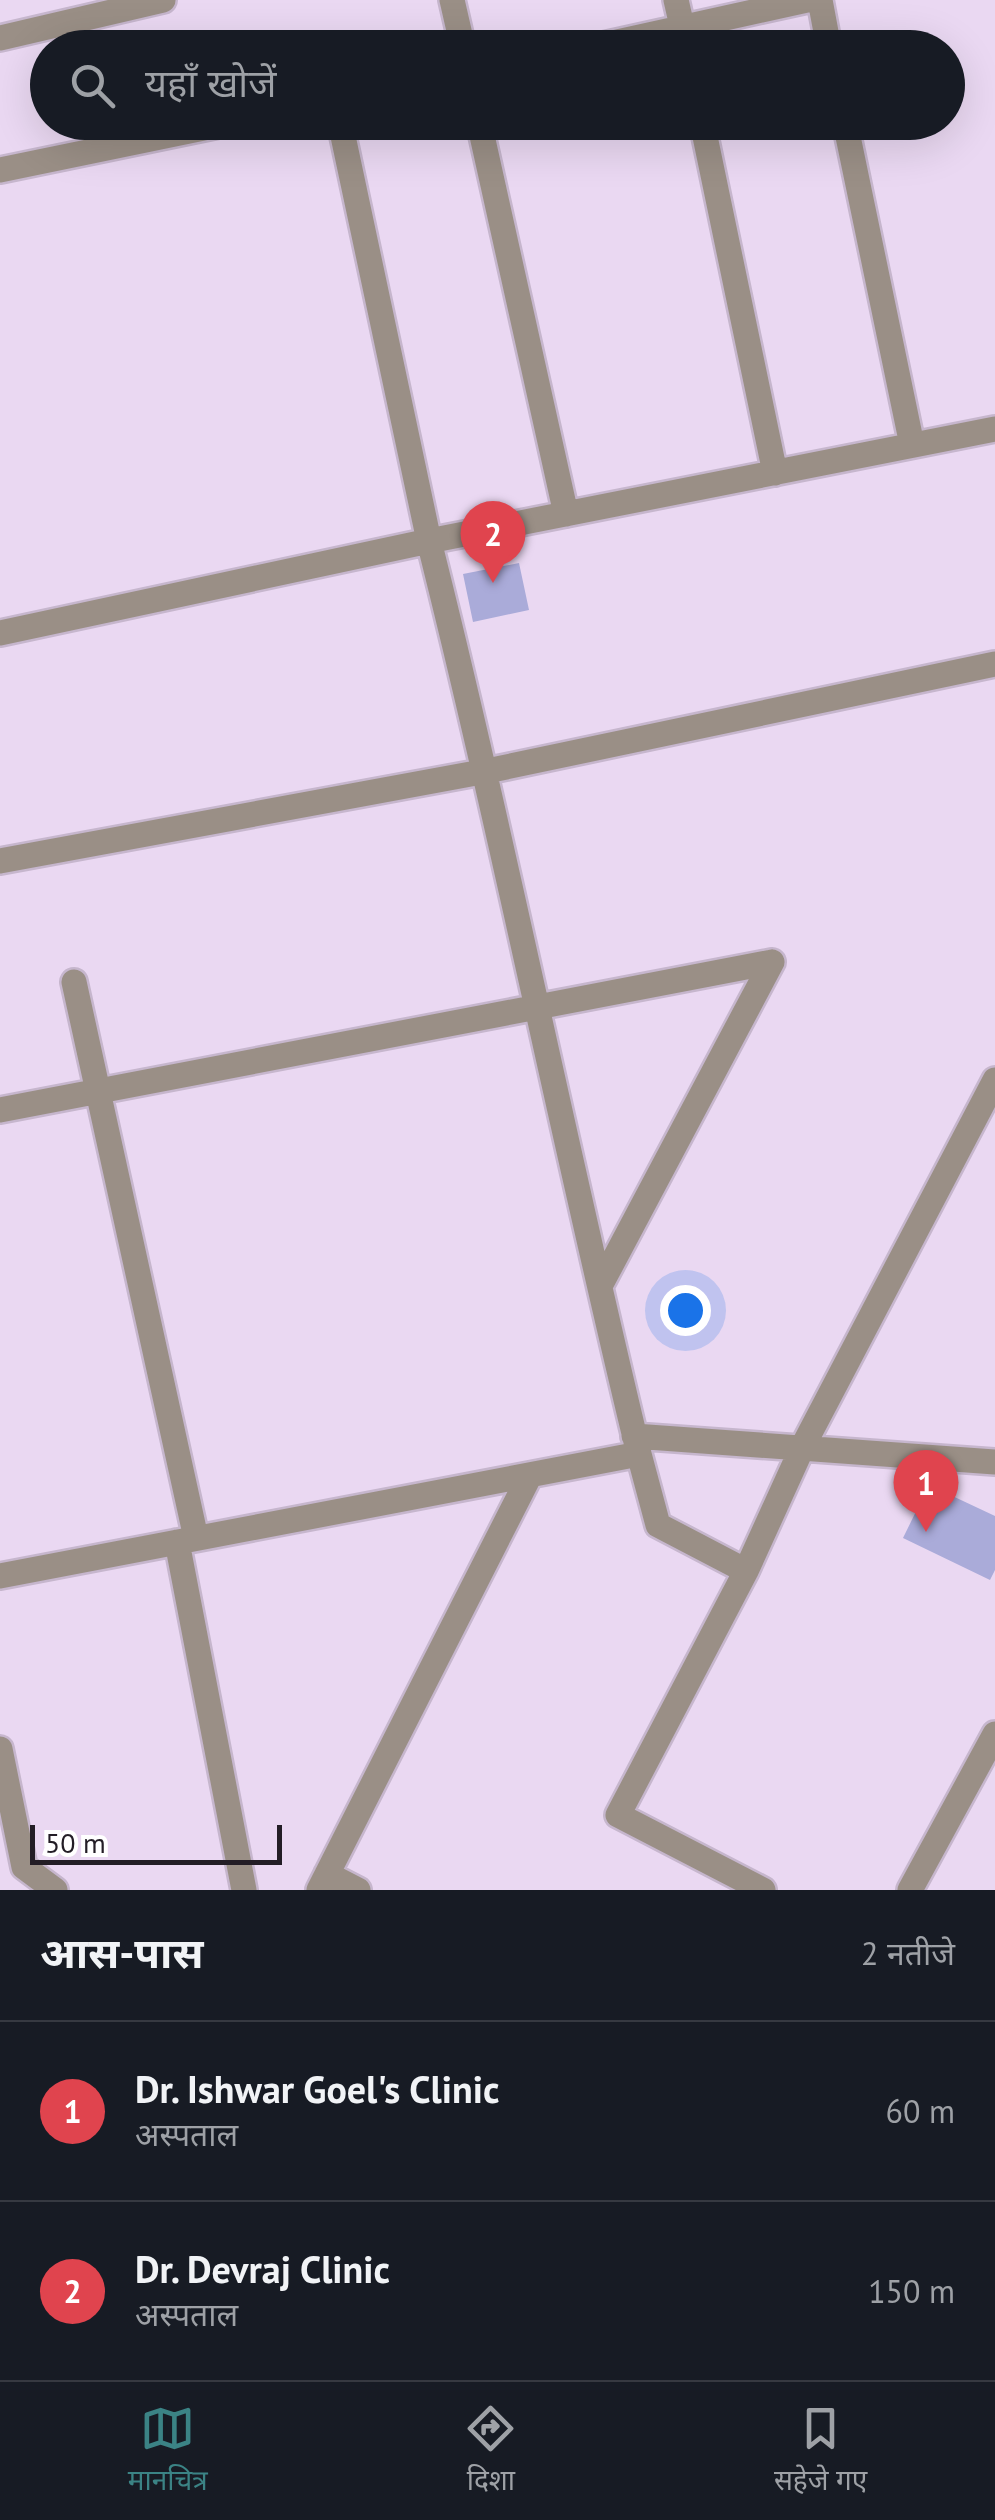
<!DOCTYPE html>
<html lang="hi">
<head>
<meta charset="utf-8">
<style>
	:root { --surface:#171b24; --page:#242831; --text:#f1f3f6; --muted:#9ea1a6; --line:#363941; --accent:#3b8385 }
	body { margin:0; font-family:"PT Sans","Noto Sans Devanagari",sans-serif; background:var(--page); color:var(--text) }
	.scale { position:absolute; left:30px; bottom:25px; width:252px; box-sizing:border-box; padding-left:10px; border:5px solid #231d26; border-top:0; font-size:28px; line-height:35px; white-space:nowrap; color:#231d26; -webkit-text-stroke:8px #fff; paint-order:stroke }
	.you { position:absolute; left:685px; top:1310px; width:35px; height:35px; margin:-25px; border:8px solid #fff; border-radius:50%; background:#1a73e8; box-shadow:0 0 0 15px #1a73e833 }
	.badge { display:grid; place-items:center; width:65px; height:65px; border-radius:50%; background:var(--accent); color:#fff; font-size:32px; font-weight:700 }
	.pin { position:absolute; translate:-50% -82px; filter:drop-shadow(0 2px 5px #0008) }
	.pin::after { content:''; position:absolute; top:52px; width:35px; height:30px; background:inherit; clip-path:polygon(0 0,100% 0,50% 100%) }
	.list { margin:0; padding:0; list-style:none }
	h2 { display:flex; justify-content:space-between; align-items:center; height:130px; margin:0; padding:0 40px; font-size:42px }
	h2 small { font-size:32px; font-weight:400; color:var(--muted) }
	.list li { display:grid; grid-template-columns:65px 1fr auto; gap:30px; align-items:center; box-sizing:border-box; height:180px; padding:0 40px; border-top:2px solid var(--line) }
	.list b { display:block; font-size:38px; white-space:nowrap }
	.list p { margin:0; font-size:32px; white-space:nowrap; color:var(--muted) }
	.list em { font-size:32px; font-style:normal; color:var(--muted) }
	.icon { flex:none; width:55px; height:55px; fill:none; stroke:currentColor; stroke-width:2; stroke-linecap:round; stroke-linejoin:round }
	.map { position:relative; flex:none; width:995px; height:1890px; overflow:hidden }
	.search { position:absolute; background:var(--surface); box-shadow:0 10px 40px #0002; left:30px; right:30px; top:30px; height:110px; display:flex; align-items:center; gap:25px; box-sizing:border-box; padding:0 35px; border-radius:55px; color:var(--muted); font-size:38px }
	.sheet { height:490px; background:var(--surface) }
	nav { display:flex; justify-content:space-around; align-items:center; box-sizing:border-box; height:140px; border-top:2px solid var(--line); background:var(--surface); font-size:28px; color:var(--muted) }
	nav a { display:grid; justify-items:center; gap:5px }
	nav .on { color:var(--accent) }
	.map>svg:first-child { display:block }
	.building { fill:#aaabd9 }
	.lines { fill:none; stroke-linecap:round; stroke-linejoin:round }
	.minor-casing { stroke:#c6b6cd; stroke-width:30 }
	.minor { stroke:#9a8f86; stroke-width:25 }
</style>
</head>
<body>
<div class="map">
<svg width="995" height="1890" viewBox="0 0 995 1890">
	<rect width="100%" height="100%" fill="#ead8f2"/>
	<!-- building -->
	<path class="building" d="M519,563L529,610L473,622L463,574Z
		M929,1485L995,1516V1570L990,1580L903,1538Z"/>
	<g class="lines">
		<defs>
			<path id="minor" d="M452,0L463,48
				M676,0L687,48
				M820,0L829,48
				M0,38L163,0
				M590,48L807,0
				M340,122L429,541L995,429
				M479,122L566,514
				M702,122L775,473
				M845,122L912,445
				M0,170L233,122
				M0,633L429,541C505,844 565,1150 639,1454L0,1576
				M0,861L487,771L995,664
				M74,982L196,1538
				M0,1110L772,962
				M600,1286L772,962
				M634,1436L995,1462
				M639,1454L658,1525L746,1571L802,1448L995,1080
				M177,1542L244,1890
				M746,1571L618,1815L763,1890
				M0,1749L24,1867L55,1890
				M327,1874L358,1890
				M319,1890L530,1475
				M910,1890L995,1734"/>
		</defs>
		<!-- minor casing -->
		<use href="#minor" class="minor-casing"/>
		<!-- minor -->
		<use href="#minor" class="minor"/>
	</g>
</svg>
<div class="scale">50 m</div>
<div class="you"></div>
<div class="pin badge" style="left:926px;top:1532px;background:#e0444e">1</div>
<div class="pin badge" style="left:493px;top:583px;background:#e0444e">2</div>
<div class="search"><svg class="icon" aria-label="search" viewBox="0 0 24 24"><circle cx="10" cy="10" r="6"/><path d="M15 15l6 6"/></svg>यहाँ खोजें</div>
</div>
<section class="sheet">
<h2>आस-पास<small>2 नतीजे</small></h2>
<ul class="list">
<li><span class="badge" style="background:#e0444e">1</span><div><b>Dr. Ishwar Goel's Clinic</b><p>अस्पताल</p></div><em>60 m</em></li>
<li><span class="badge" style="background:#e0444e">2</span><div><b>Dr. Devraj Clinic</b><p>अस्पताल</p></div><em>150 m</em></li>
</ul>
</section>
<nav>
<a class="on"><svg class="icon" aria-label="map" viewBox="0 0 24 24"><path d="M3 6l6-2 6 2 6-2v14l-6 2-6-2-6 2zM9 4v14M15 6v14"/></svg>मानचित्र</a>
<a><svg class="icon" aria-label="directions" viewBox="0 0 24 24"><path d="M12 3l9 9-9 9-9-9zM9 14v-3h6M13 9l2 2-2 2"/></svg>दिशा</a>
<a><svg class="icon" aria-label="saved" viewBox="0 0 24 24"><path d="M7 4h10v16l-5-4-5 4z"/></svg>सहेजे गए</a>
</nav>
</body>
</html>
